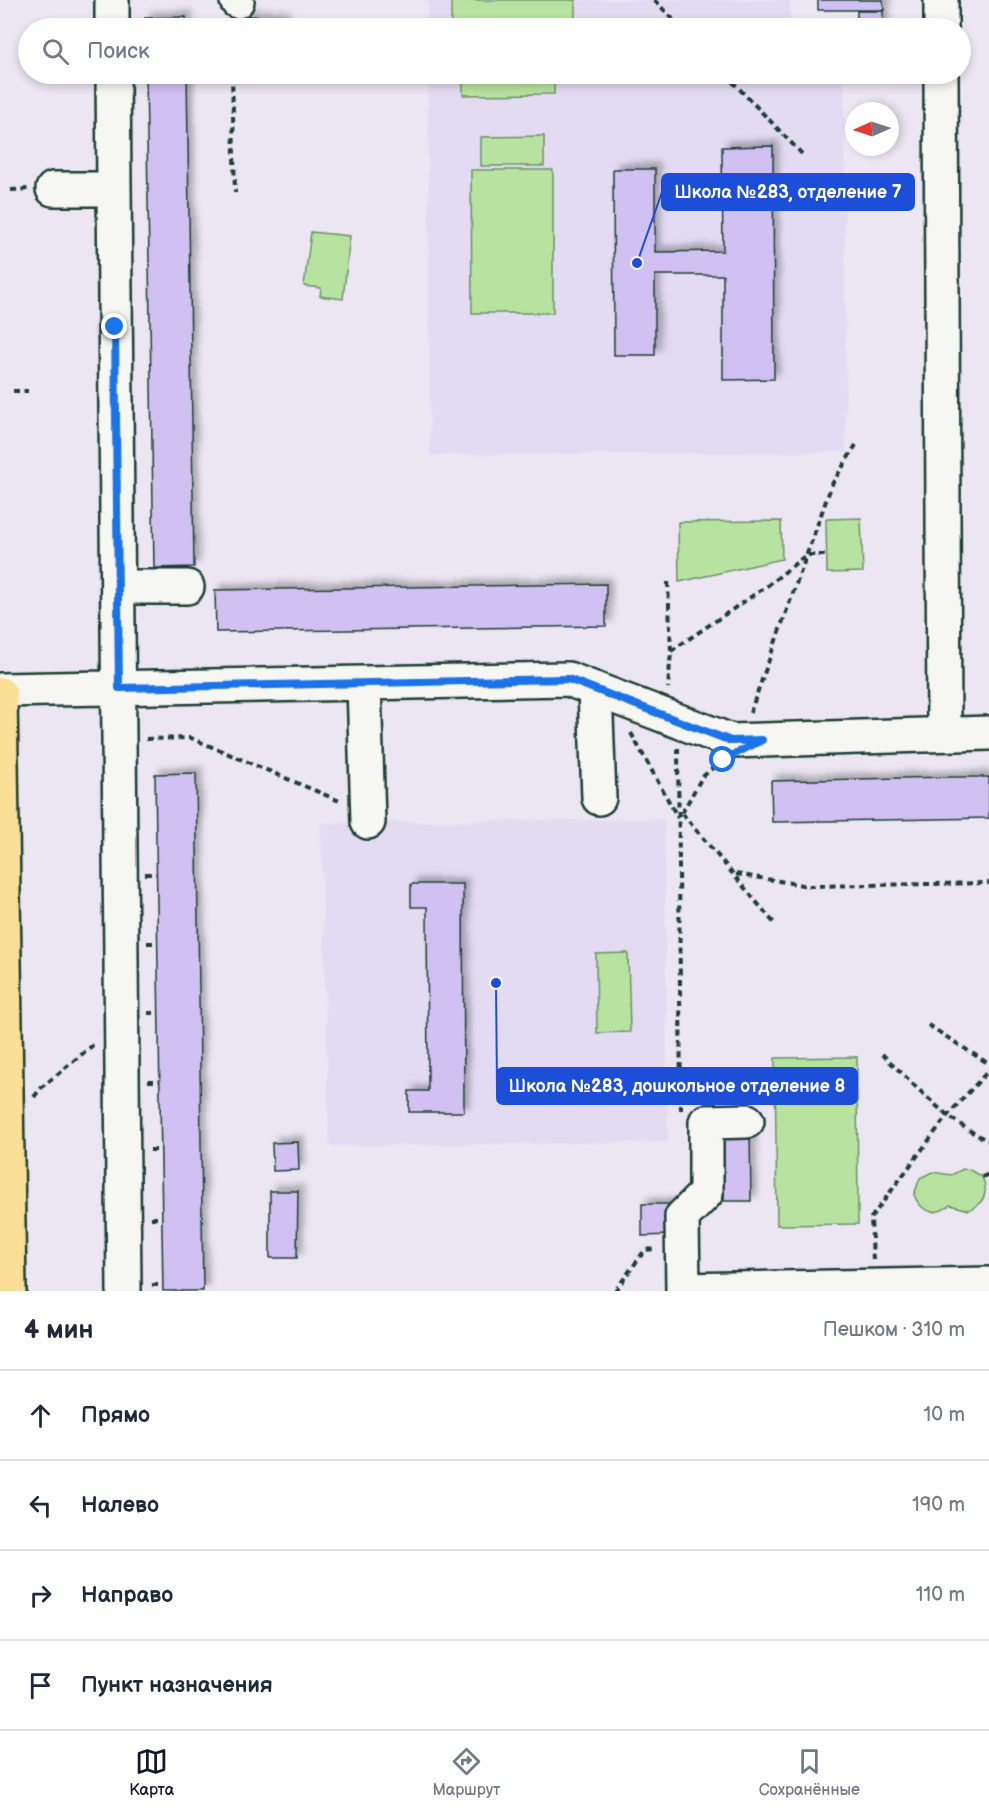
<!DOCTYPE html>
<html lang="ru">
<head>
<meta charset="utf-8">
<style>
	:root { --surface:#fff; --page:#f6f6f7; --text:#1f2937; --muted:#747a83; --line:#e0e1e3; --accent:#111827 }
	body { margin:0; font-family:"Balsamiq Sans",sans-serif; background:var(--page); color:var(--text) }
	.compass { position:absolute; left:845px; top:102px; width:54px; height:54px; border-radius:50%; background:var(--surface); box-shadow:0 3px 9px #0003; rotate:267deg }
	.stop { position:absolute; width:18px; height:18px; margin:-14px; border:4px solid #1a73e8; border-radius:50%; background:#fff }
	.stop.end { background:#1a73e8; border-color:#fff; box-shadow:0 2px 6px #0008 }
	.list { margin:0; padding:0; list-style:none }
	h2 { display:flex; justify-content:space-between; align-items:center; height:78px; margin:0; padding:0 24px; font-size:26px }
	h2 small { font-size:20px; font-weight:400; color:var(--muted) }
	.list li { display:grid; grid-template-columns:39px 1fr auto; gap:18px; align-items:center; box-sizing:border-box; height:90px; padding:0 24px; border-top:2px solid var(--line) }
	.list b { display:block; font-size:22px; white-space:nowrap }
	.list em { font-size:20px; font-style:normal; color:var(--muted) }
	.icon { flex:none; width:33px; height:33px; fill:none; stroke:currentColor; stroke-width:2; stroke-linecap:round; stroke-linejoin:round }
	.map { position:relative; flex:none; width:989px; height:1291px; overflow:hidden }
	.search { position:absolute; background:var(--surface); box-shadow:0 3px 9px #0003; left:18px; right:18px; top:18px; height:66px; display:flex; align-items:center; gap:15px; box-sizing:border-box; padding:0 21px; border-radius:33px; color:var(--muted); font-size:22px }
	.sheet { height:438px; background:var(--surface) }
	nav { display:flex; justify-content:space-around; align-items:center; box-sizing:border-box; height:84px; border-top:2px solid var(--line); background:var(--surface); font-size:16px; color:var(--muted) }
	nav a { display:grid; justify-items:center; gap:3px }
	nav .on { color:var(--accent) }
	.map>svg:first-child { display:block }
	.built { fill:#e3dbf2 }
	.green { fill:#b8e29f; stroke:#6c906a; stroke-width:1.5 }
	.building { fill:#d1c1f3; stroke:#1f3d34; stroke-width:1.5; filter:url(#shadow) }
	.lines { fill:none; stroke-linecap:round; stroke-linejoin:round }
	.minor-casing { stroke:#1f3d34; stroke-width:38 }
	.major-casing { stroke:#1f3d34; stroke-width:38 }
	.path { stroke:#1f3d34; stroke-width:4; stroke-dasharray:6 4.5; stroke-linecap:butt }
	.minor { stroke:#f6f6f2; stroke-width:33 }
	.major { stroke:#fbdf96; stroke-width:33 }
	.route { stroke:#1a73e8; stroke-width:8 }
	.leader { fill:none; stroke:#1d4ed8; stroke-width:2 }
	.callout-dot { fill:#1d4ed8; stroke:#f6f6f2; stroke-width:2 }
	.callout { fill:#1d4ed8; stroke:#1d4ed8; stroke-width:2 }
	.callout-label { font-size:18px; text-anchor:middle; font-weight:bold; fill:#fff }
</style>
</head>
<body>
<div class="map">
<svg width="989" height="1291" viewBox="0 0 989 1291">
	<defs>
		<filter id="shadow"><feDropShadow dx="5.5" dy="-5.5" stdDeviation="3" flood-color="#0004"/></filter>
	</defs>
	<rect width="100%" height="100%" fill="#ebe6f2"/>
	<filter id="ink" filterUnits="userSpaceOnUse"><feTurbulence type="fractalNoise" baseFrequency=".0167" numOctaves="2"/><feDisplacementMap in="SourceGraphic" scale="12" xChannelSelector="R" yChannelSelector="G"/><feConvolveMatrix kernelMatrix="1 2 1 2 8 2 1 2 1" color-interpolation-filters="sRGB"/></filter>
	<g filter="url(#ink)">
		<!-- built -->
		<path class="built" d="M428,0H790V28H428Z
			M428,74H844L846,452L430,455Z
			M664,819L668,1142L329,1146L321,823Z"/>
		<!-- green -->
		<path class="green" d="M451,0H575V28H451Z
			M463,74H554V94L463,95Z
			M544,136V166H481V137Z
			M471,170H553V313H472Z
			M311,232L350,236L343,299L320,296L321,288L304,286Z
			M861,518L863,572L827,573L826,519Z
			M781,521L782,559L679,582L678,522Z
			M628,953L630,1032L597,1033L596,954Z
			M857,1057L858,1224L777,1225L775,1058Z
			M963,1169L970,1170L982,1177C989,1192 984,1204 969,1210L950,1205C935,1217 921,1212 914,1195L920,1178L932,1172L951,1175Z"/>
		<!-- building -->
		<path class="building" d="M818,0H883L884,10H818Z
			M857,11H883V28H857Z
			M239,16L283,17V28H239Z
			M186,17V28H146L145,18Z
			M146,74H187L194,567L154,568Z
			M773,146L774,379L723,380V275H655V355H614L613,169H655V252L723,251L722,147Z
			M606,584V626L216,632L215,590Z
			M196,773L203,1291H163L155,774Z
			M947,777H989V818L772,822L771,781Z
			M411,884H463L464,1112H409V1091H428L427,907H411Z
			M750,1134L751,1201H724L723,1135Z
			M298,1142L299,1170L273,1171L272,1143Z
			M270,1191H298L297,1258H270Z
			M642,1204H669L670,1235L642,1236Z"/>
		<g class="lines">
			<defs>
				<path id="minor" d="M112,0V28
					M237,0V1
					M941,0V28
					M113,74L124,1291
					M941,74L944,734
					M53,189H114
					M118,587H187
					M364,683L368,822
					M595,689L599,798
					M0,690L568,679L731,741L989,733
					M747,1121L706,1122V1193L682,1217L683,1290L989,1284"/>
				<path id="major" d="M0,694L9,1291"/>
			</defs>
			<!-- minor casing -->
			<use href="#minor" class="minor-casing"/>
			<!-- major casing -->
			<use href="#major" class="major-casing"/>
			<!-- path -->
			<path class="path" d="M654,0L682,28
				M232,74L235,193
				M725,74L802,154
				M11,190L28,189
				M13,391H28
				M668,582L671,651L668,688
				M671,651L767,586L806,555H827
				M750,713L832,484L856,445
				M631,733L678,818
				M146,739L191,738L342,802
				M678,748L681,1110
				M682,813L774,923
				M682,813L702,777L718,764
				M145,874H156
				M736,874L809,886L989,883
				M147,943H158
				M148,1013H159
				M928,1025L989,1064
				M882,1054C916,1086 946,1121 989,1141
				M148,1081H160
				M34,1097L42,1087L93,1045
				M150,1150H161
				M982,1177L989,1174
				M151,1218H162
				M873,1260L871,1218L947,1116L989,1070
				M152,1285H163
				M615,1291L645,1250L655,1249"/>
			<!-- minor -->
			<use href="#minor" class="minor"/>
			<!-- major -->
			<use href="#major" class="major"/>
		</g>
	</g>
	<g class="lines" filter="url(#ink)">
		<!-- route -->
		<path class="route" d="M115,327L119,688L568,679L731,741L762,740L723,760"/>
	</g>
	<!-- callouts -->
	<path class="leader" d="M637 263L662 192M496 983L497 1086"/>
	<g class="callout-dot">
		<circle cx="637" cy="263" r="6"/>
		<circle cx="496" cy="983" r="6"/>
	</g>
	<g class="callout">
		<rect x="662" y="174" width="252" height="36" rx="6"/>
		<rect x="497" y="1068" width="360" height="36" rx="6"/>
	</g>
	<g class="callout-label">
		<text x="788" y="198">Школа №283, отделение 7</text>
		<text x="677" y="1092">Школа №283, дошкольное отделение 8</text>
	</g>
</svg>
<svg class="compass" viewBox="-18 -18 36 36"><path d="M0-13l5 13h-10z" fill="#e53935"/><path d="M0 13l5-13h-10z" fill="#747a83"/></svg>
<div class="stop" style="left:723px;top:760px"></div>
<div class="stop end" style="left:115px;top:327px"></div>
<div class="search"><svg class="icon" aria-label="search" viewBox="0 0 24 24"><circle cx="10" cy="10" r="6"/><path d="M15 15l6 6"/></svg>Поиск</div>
</div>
<section class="sheet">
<h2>4 мин<small>Пешком · 310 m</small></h2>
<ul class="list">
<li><svg class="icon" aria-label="ahead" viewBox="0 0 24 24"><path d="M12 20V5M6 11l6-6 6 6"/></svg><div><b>Прямо</b></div><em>10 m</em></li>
<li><svg class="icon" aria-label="left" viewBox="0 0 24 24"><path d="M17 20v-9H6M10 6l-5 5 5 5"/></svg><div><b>Налево</b></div><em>190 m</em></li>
<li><svg class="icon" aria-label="right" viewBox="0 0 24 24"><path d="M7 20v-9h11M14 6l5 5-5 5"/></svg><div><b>Направо</b></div><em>110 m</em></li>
<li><svg class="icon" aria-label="arrive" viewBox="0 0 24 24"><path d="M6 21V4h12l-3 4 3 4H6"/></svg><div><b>Пункт назначения</b></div></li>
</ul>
</section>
<nav>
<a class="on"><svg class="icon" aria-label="map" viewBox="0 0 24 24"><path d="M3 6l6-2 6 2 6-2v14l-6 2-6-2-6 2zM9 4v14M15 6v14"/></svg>Карта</a>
<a><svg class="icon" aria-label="directions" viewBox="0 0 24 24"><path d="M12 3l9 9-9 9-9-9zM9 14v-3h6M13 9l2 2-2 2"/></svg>Маршрут</a>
<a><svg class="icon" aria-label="saved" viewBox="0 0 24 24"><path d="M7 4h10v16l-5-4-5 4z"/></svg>Сохранённые</a>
</nav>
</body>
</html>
